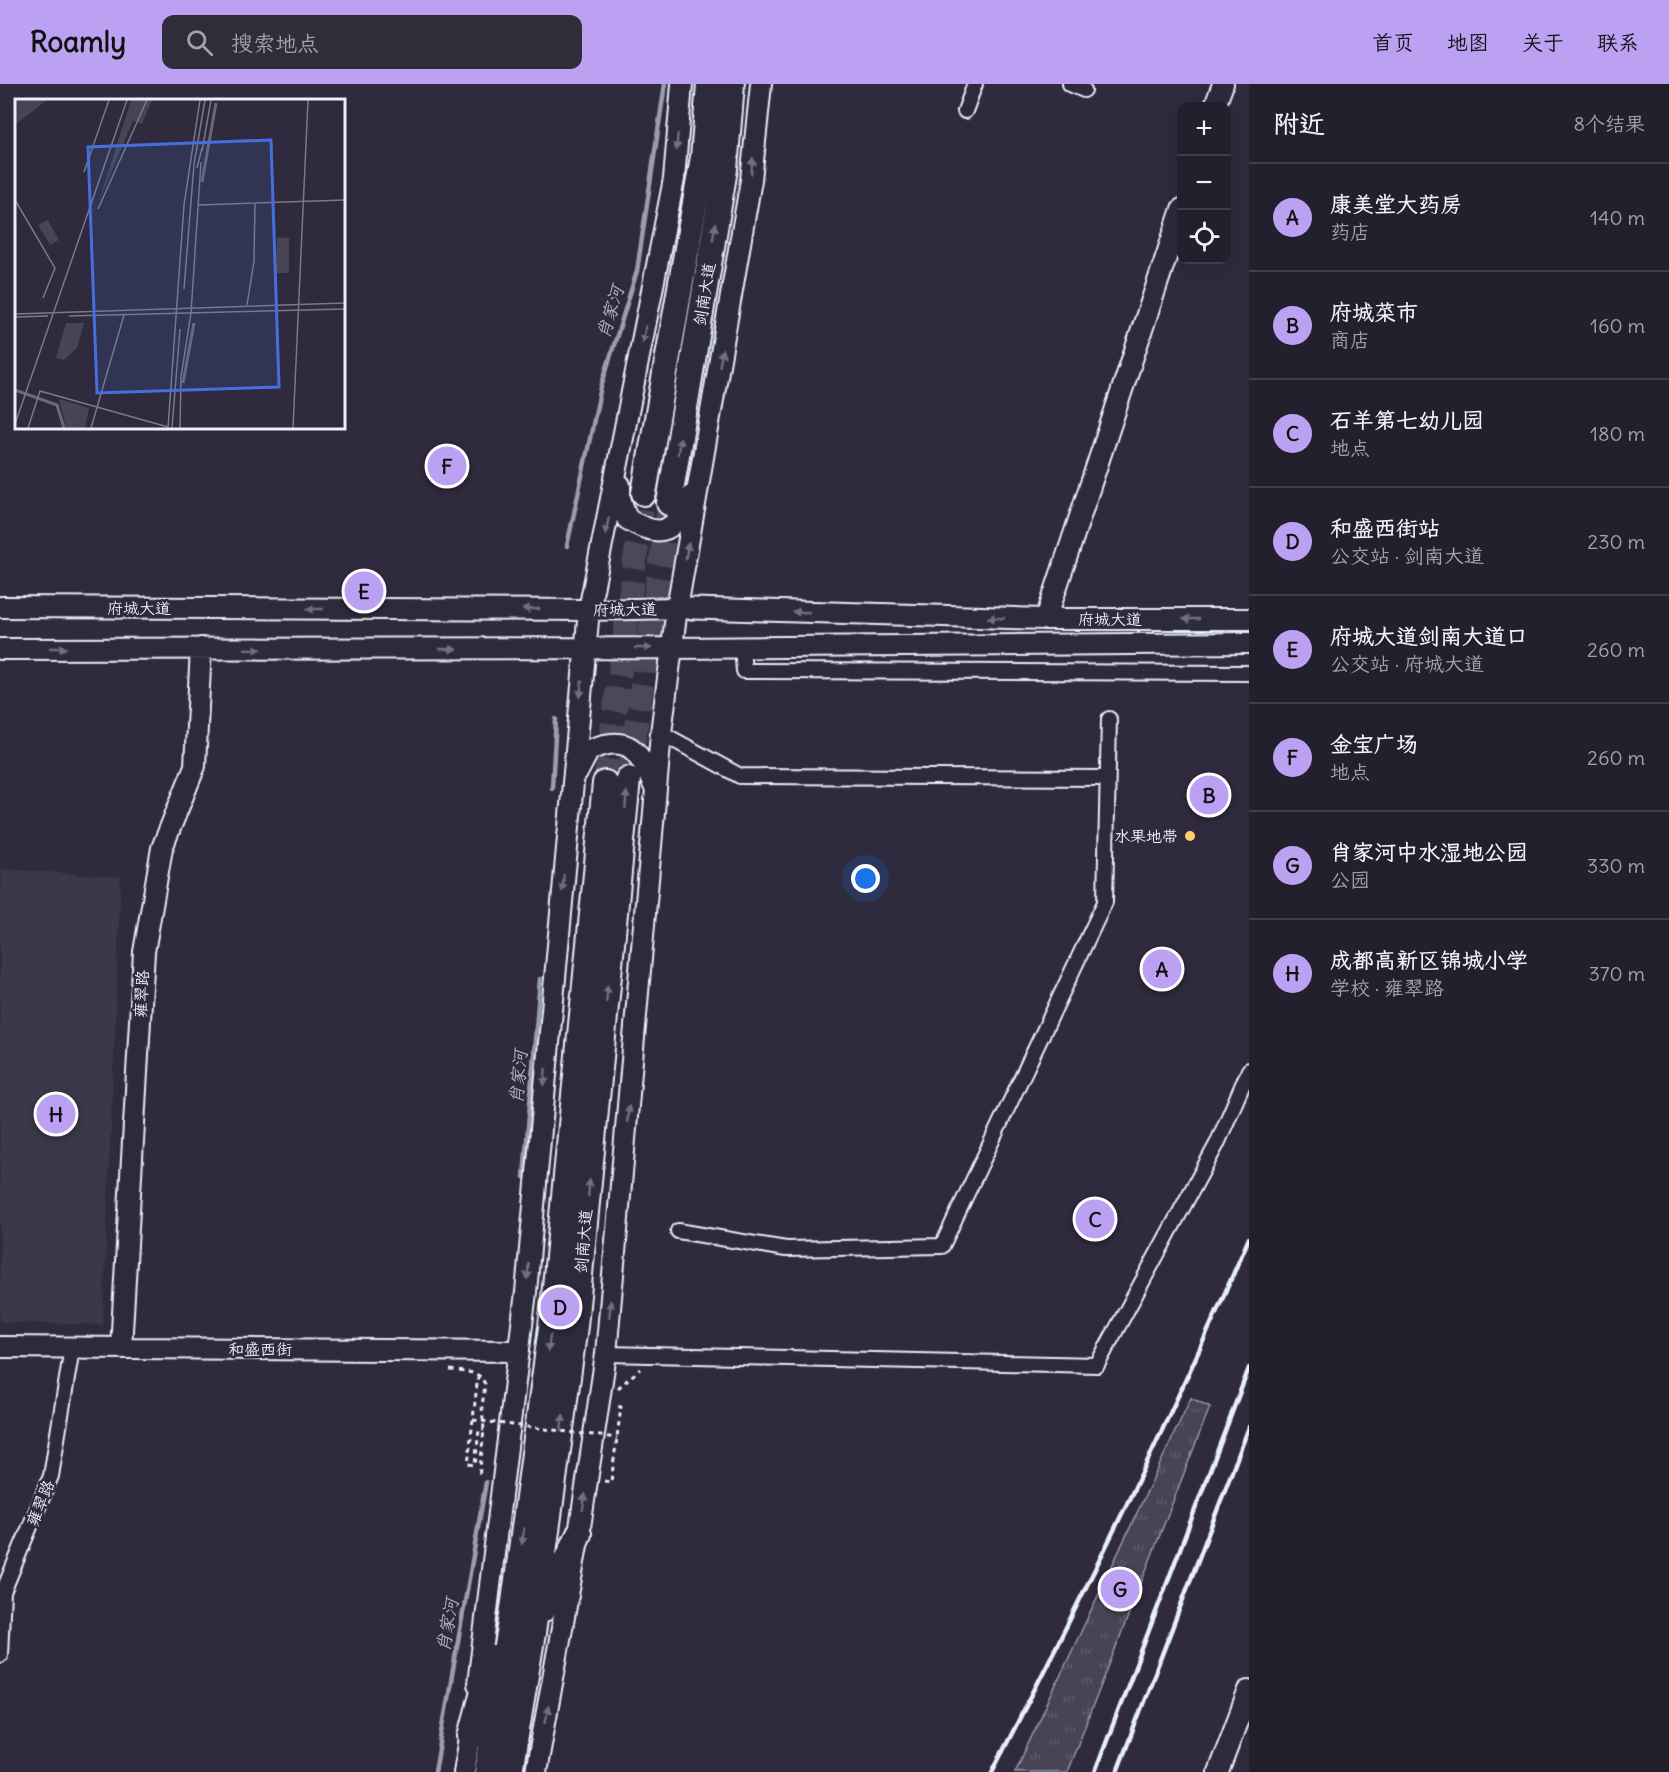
<!DOCTYPE html>
<html lang="zh">
<head>
<meta charset="utf-8">
<style>
	:root { --surface:#23202e; --page:#2f2d3a; --text:#f1f3f6; --muted:#a3a3aa; --line:#403e4a; --accent:#bca0f2 }
	body { margin:0; font-family:Delius,"LXGW WenKai TC",sans-serif; background:var(--page); color:var(--text) }
	.controls { position:absolute; right:18px; top:18px; display:grid; overflow:hidden; border-radius:12px; box-shadow:0 6px 24px #0002 }
	.controls button { width:54px; height:54px; display:grid; place-items:center; padding:0; border:0; border-bottom:2px solid var(--line); background:var(--surface); color:var(--text); font:30px sans-serif }
	.you { position:absolute; left:866px; top:795px; width:21px; height:21px; margin:-15px; border:4px solid #fff; border-radius:50%; background:#1a73e8; box-shadow:0 0 0 9px #1a73e833 }
	.badge { display:grid; place-items:center; width:39px; height:39px; border-radius:50%; background:var(--accent); color:#111; font-size:20px; font-weight:700 }
	.pin { position:absolute; translate:-50% -50%; border:3px solid #fff; box-shadow:0 2px 6px #0006 }
	.list { margin:0; padding:0; list-style:none }
	h2 { display:flex; justify-content:space-between; align-items:center; height:78px; margin:0; padding:0 24px; font-size:26px }
	h2 small { font-size:20px; font-weight:400; color:var(--muted) }
	.list li { display:grid; grid-template-columns:39px 1fr auto; gap:18px; align-items:center; box-sizing:border-box; height:108px; padding:0 24px; border-top:2px solid var(--line) }
	.list b { display:block; font-size:22px; white-space:nowrap }
	.list p { margin:0; font-size:20px; white-space:nowrap; color:var(--muted) }
	.list em { font-size:20px; font-style:normal; color:var(--muted) }
	.icon { flex:none; width:33px; height:33px; fill:none; stroke:currentColor; stroke-width:2; stroke-linecap:round; stroke-linejoin:round }
	.map { position:relative; flex:none; width:1249px; height:1688px; overflow:hidden }
	header { display:flex; align-items:center; gap:36px; box-sizing:border-box; height:84px; padding:0 30px; background:var(--accent); color:#111 }
	header strong { font-size:28px }
	nav { display:flex; gap:33px; margin-inline-start:auto; font-size:21px }
	.search { width:420px; height:54px; background:var(--page); display:flex; align-items:center; gap:15px; box-sizing:border-box; padding:0 21px; border-radius:12px; color:var(--muted); font-size:22px }
	main { display:flex }
	aside { flex:1; background:var(--surface) }
	.map>svg:first-child { display:block }
	.built { fill:#3b3749 }
	.grass { fill:url(#grass-tufts); stroke:#979aa6; stroke-width:1.5 }
	.lines { fill:none; stroke-linecap:round; stroke-linejoin:round }
	.stream { stroke:#9c9fab; stroke-width:4.5 }
	.highway-tunnel { stroke:#4b4859; stroke-width:24; stroke-dasharray:24 12; stroke-linecap:butt }
	.street-casing { stroke:#e8f1f8; stroke-width:18 }
	.secondary-casing { stroke:#e8f1f8; stroke-width:24 }
	.highway-casing { stroke:#e8f1f8; stroke-width:28 }
	.path { stroke:#e8f1f8; stroke-width:3; stroke-dasharray:4.5 4.5; stroke-linecap:butt }
	.street { stroke:#2f2a3d; stroke-width:14 }
	.secondary { stroke:#2f2a3d; stroke-width:20 }
	.highway { stroke:#2f2a3d; stroke-width:24 }
	.rail { stroke:#e8f1f8; stroke-width:4.5 }
	.path-bridge { stroke:#e8f1f8; stroke-width:3; stroke-dasharray:4.5 4.5; stroke-linecap:butt }
	.oneway { fill:#70707e }
	.poi-dot { fill:#ffd166; stroke:#2f2a3d; stroke-width:2 }
	.labels { text-anchor:middle; dominant-baseline:central; stroke-width:5; stroke-linejoin:round; paint-order:stroke }
	.street-label { font-size:16px; fill:#e8f1f8; stroke:#2f2a3d }
	.poi-label { font-size:16px; fill:#e8f1f8; stroke:#2f2a3d; text-anchor:end }
	.water-label { font-size:18px; font-style:italic; fill:#afb4be; stroke:#2f2a3d }
	.inset-river { fill:none; stroke:#696978; stroke-width:3 }
	.inset-road { fill:none; stroke:#797a88; stroke-width:1.5 }
	.view { fill:#466fde; fill-opacity:0.15; stroke:#466fde; stroke-width:3 }
	.inset-edge { fill:none; stroke:#e8f1f8; stroke-width:3 }
</style>
</head>
<body>
<header>
<strong>Roamly</strong>
<div class="search"><svg class="icon" aria-label="search" viewBox="0 0 24 24"><circle cx="10" cy="10" r="6"/><path d="M15 15l6 6"/></svg>搜索地点</div>
<nav><a>首页</a><a>地图</a><a>关于</a><a>联系</a></nav>
</header>
<main>
<div class="map">
<svg width="1249" height="1688" viewBox="0 0 1249 1688">
	<defs>
		<pattern id="grass-tufts" width="24" height="20" patternUnits="userSpaceOnUse" patternTransform="scale(1.5)"><rect width="24" height="20" fill="#464455"/><path d="M3 7l-1-3M5 7V3M7 7l1-3M15 17l-1-3M17 17v-4M19 17l1-3" fill="none" stroke="#615f6e"/></pattern>
	</defs>
	<rect width="100%" height="100%" fill="#2f2a3d"/>
	<filter id="ink" filterUnits="userSpaceOnUse"><feTurbulence type="fractalNoise" baseFrequency=".0167" numOctaves="2"/><feDisplacementMap in="SourceGraphic" scale="12" xChannelSelector="R" yChannelSelector="G"/><feConvolveMatrix kernelMatrix="1 2 1 2 8 2 1 2 1" color-interpolation-filters="sRGB"/></filter>
	<g filter="url(#ink)">
		<!-- built -->
		<path class="built" d="M2,785L121,793L103,1241L0,1238V822Z"/>
		<!-- grass -->
		<path class="grass" d="M1191,1314L1210,1323L1067,1688H1015Z"/>
		<g class="lines">
			<!-- stream -->
			<path class="stream" d="M567,462L601,303L637,187L665,0
				M552,704L556,635
				M524,1093L540,895
				M435,1688L486,1398"/>
			<!-- highway-tunnel -->
			<path class="highway-tunnel" d="M628,695L669,424
				M605,699L644,409"/>
			<defs>
				<path id="street" d="M1070,0L1084,6
					M965,27L975,0
					M742,564L744,587L1249,589
					M661,649L740,692L1107,694
					M678,1147L786,1165L942,1162L1105,818L1109,635
					M606,1270L1097,1281L1217,1060L1249,986
					M0,1571L3,1508L51,1392L72,1264"/>
				<path id="secondary" d="M1215,22L1223,0
					M620,401V414L627,435C663,456 674,448 691,412
					M0,523L589,526L677,524L1046,535H1249
					M1046,535L1182,125
					M0,565L671,564L1249,559
					M577,689L589,666C632,648 639,669 655,704
					M0,1263L519,1267
					M121,1264L144,868L162,764L195,682L201,564
					M478,1600L526,1208L589,526L674,95L682,0
					M464,1688L473,1638
					M536,1688L579,1450L606,1270L661,649L677,524L751,96L761,0
					M1218,1688L1249,1606"/>
				<path id="highway" d="M644,409L703,73L709,0
					M669,419L725,85L732,0
					M544,1525L579,1450
					M471,1652L483,1607L494,1574
					M487,1688L514,1518L551,1243L605,699
					M510,1688L533,1549L575,1242L628,695"/>
			</defs>
			<!-- street casing -->
			<use href="#street" class="street-casing"/>
			<!-- secondary casing -->
			<use href="#secondary" class="secondary-casing"/>
			<!-- highway casing -->
			<use href="#highway" class="highway-casing"/>
			<!-- path -->
			<path class="path" d="M450,1286L474,1289L481,1293L485,1300L482,1323L484,1346L479,1394
				M478,1291L468,1380L475,1381L479,1346H484
				M618,1304L640,1285
				M604,1397L611,1398L621,1323L615,1322"/>
			<!-- street -->
			<use href="#street" class="street"/>
			<!-- secondary -->
			<use href="#secondary" class="secondary"/>
			<!-- highway -->
			<use href="#highway" class="highway"/>
			<!-- rail -->
			<path class="rail" d="M992,1688C1083,1513 1171,1335 1249,1154
				M1095,1688L1249,1284
				M1117,1688L1249,1343"/>
			<!-- path-bridge -->
			<path class="path-bridge" d="M473,1336L617,1354"/>
		</g>
		<!-- one-way arrows -->
		<defs><path id="oneway-solid" d="M-6-.8H1V-3.2L6.5 0L1 3.2V.8H-6Z" transform="scale(1.5)"/></defs>
		<g class="oneway">
			<use href="#oneway-solid" transform="translate(677 58) rotate(95)"/>
			<use href="#oneway-solid" transform="translate(752 82) rotate(-84)"/>
			<use href="#oneway-solid" transform="translate(714 148) rotate(-81)"/>
			<use href="#oneway-solid" transform="translate(644 250) rotate(101)"/>
			<use href="#oneway-solid" transform="translate(721 274) rotate(-80)"/>
			<use href="#oneway-solid" transform="translate(679 362) rotate(-81)"/>
			<use href="#oneway-solid" transform="translate(607 442) rotate(102)"/>
			<use href="#oneway-solid" transform="translate(687 467) rotate(-80)"/>
			<use href="#oneway-solid" transform="translate(315 525) rotate(-180)"/>
			<use href="#oneway-solid" transform="translate(531 525) rotate(-180)"/>
			<use href="#oneway-solid" transform="translate(801 528) rotate(-178)"/>
			<use href="#oneway-solid" transform="translate(996 534) rotate(-178)"/>
			<use href="#oneway-solid" transform="translate(1191 535) rotate(180)"/>
			<use href="#oneway-solid" transform="translate(58 564)"/>
			<use href="#oneway-solid" transform="translate(643 564)"/>
			<use href="#oneway-solid" transform="translate(253 565) rotate(1)"/>
			<use href="#oneway-solid" transform="translate(448 565)"/>
			<use href="#oneway-solid" transform="translate(581 605) rotate(96)"/>
			<use href="#oneway-solid" transform="translate(626 716) rotate(-85)"/>
			<use href="#oneway-solid" transform="translate(563 799) rotate(95)"/>
			<use href="#oneway-solid" transform="translate(607 910) rotate(-85)"/>
			<use href="#oneway-solid" transform="translate(545 993) rotate(95)"/>
			<use href="#oneway-solid" transform="translate(628 1030) rotate(-85)"/>
			<use href="#oneway-solid" transform="translate(589 1104) rotate(-85)"/>
			<use href="#oneway-solid" transform="translate(528 1187) rotate(95)"/>
			<use href="#oneway-solid" transform="translate(610 1225) rotate(-85)"/>
			<use href="#oneway-solid" transform="translate(549 1259) rotate(98)"/>
			<use href="#oneway-solid" transform="translate(562 1339) rotate(-82)"/>
			<use href="#oneway-solid" transform="translate(584 1418) rotate(-81)"/>
			<use href="#oneway-solid" transform="translate(523 1452) rotate(98)"/>
			<use href="#oneway-solid" transform="translate(547 1630) rotate(-80)"/>
		</g>
	</g>
	<!-- markers -->
	<circle class="poi-dot" cx="1190" cy="752" r="6"/>
	<g class="labels">
		<!-- street labels -->
		<g class="street-label">
			<text transform="translate(704 210) rotate(-81)">剑南大道</text>
			<text x="139" y="524">府城大道</text>
			<text transform="translate(625 525) rotate(-1)">府城大道</text>
			<text x="1110" y="535">府城大道</text>
			<text transform="translate(141 910) rotate(-87)">雍翠路</text>
			<text transform="translate(583 1157) rotate(-85)">剑南大道</text>
			<text x="260" y="1265">和盛西街</text>
			<text transform="translate(40 1419) rotate(-68)">雍翠路</text>
		</g>
		<!-- poi labels -->
		<g class="poi-label">
			<text x="1178" y="752">水果地带</text>
		</g>
		<!-- water labels -->
		<g class="water-label">
			<text transform="translate(610 228) rotate(-73)">肖家河</text>
			<text transform="translate(518 993) rotate(-85)">肖家河</text>
			<text transform="translate(447 1541) rotate(-80)">肖家河</text>
		</g>
	</g>
	<!-- overview -->
	<g transform="translate(15 15)">
		<rect width="330" height="330" fill="#2f2a3d"/>
		<path d="M0,1H32L0,26ZM116,1H137L127,25L118,22L84,102ZM51,224H69L62,249L49,261L41,259ZM44,300L74,309L70,329H51Z" fill="#464455"/>
		<path d="M33,121L44,141L35,146L23,126ZM262,138L274,139V174H261Z" fill="#464455"/>
		<path class="inset-river" d="M187,83L201,4M168,284L179,224M0,291L42,306L49,329"/>
		<path class="inset-road" d="M187,52L196,1M182,69L187,49M69,73L94,1M0,101L40,169L28,199M184,106L330,101M83,110L132,1M169,190L179,65L190,1M232,206L239,162L240,104M0,215L330,204M54,217L330,210M0,218L33,217M0,325L112,1M13,329L25,292L153,328M76,329L109,216M153,329L169,106L185,1M157,329L165,230M165,329L166,278L176,214L186,63M278,329L293,1"/>
		<path class="view" d="M256,41L264,288L82,294L73,48Z"/>
		<rect width="330" height="330" class="inset-edge"/>
	</g>
</svg>
<div class="controls">
<button>+</button>
<button>−</button>
<button><svg class="icon" aria-label="locate" viewBox="0 0 24 24"><circle cx="12" cy="12" r="6"/><path d="M12 2v4M12 18v4M2 12h4M18 12h4"/></svg></button>
</div>
<div class="you"></div>
<div class="pin badge" style="left:1162px;top:885px">A</div>
<div class="pin badge" style="left:1209px;top:711px">B</div>
<div class="pin badge" style="left:1095px;top:1135px">C</div>
<div class="pin badge" style="left:560px;top:1223px">D</div>
<div class="pin badge" style="left:364px;top:507px">E</div>
<div class="pin badge" style="left:447px;top:382px">F</div>
<div class="pin badge" style="left:1120px;top:1505px">G</div>
<div class="pin badge" style="left:56px;top:1030px">H</div>
</div>
<aside>
<h2>附近<small>8个结果</small></h2>
<ul class="list">
<li><span class="badge">A</span><div><b>康美堂大药房</b><p>药店</p></div><em>140 m</em></li>
<li><span class="badge">B</span><div><b>府城菜市</b><p>商店</p></div><em>160 m</em></li>
<li><span class="badge">C</span><div><b>石羊第七幼儿园</b><p>地点</p></div><em>180 m</em></li>
<li><span class="badge">D</span><div><b>和盛西街站</b><p>公交站 · 剑南大道</p></div><em>230 m</em></li>
<li><span class="badge">E</span><div><b>府城大道剑南大道口</b><p>公交站 · 府城大道</p></div><em>260 m</em></li>
<li><span class="badge">F</span><div><b>金宝广场</b><p>地点</p></div><em>260 m</em></li>
<li><span class="badge">G</span><div><b>肖家河中水湿地公园</b><p>公园</p></div><em>330 m</em></li>
<li><span class="badge">H</span><div><b>成都高新区锦城小学</b><p>学校 · 雍翠路</p></div><em>370 m</em></li>
</ul>
</aside>
</main>
</body>
</html>
